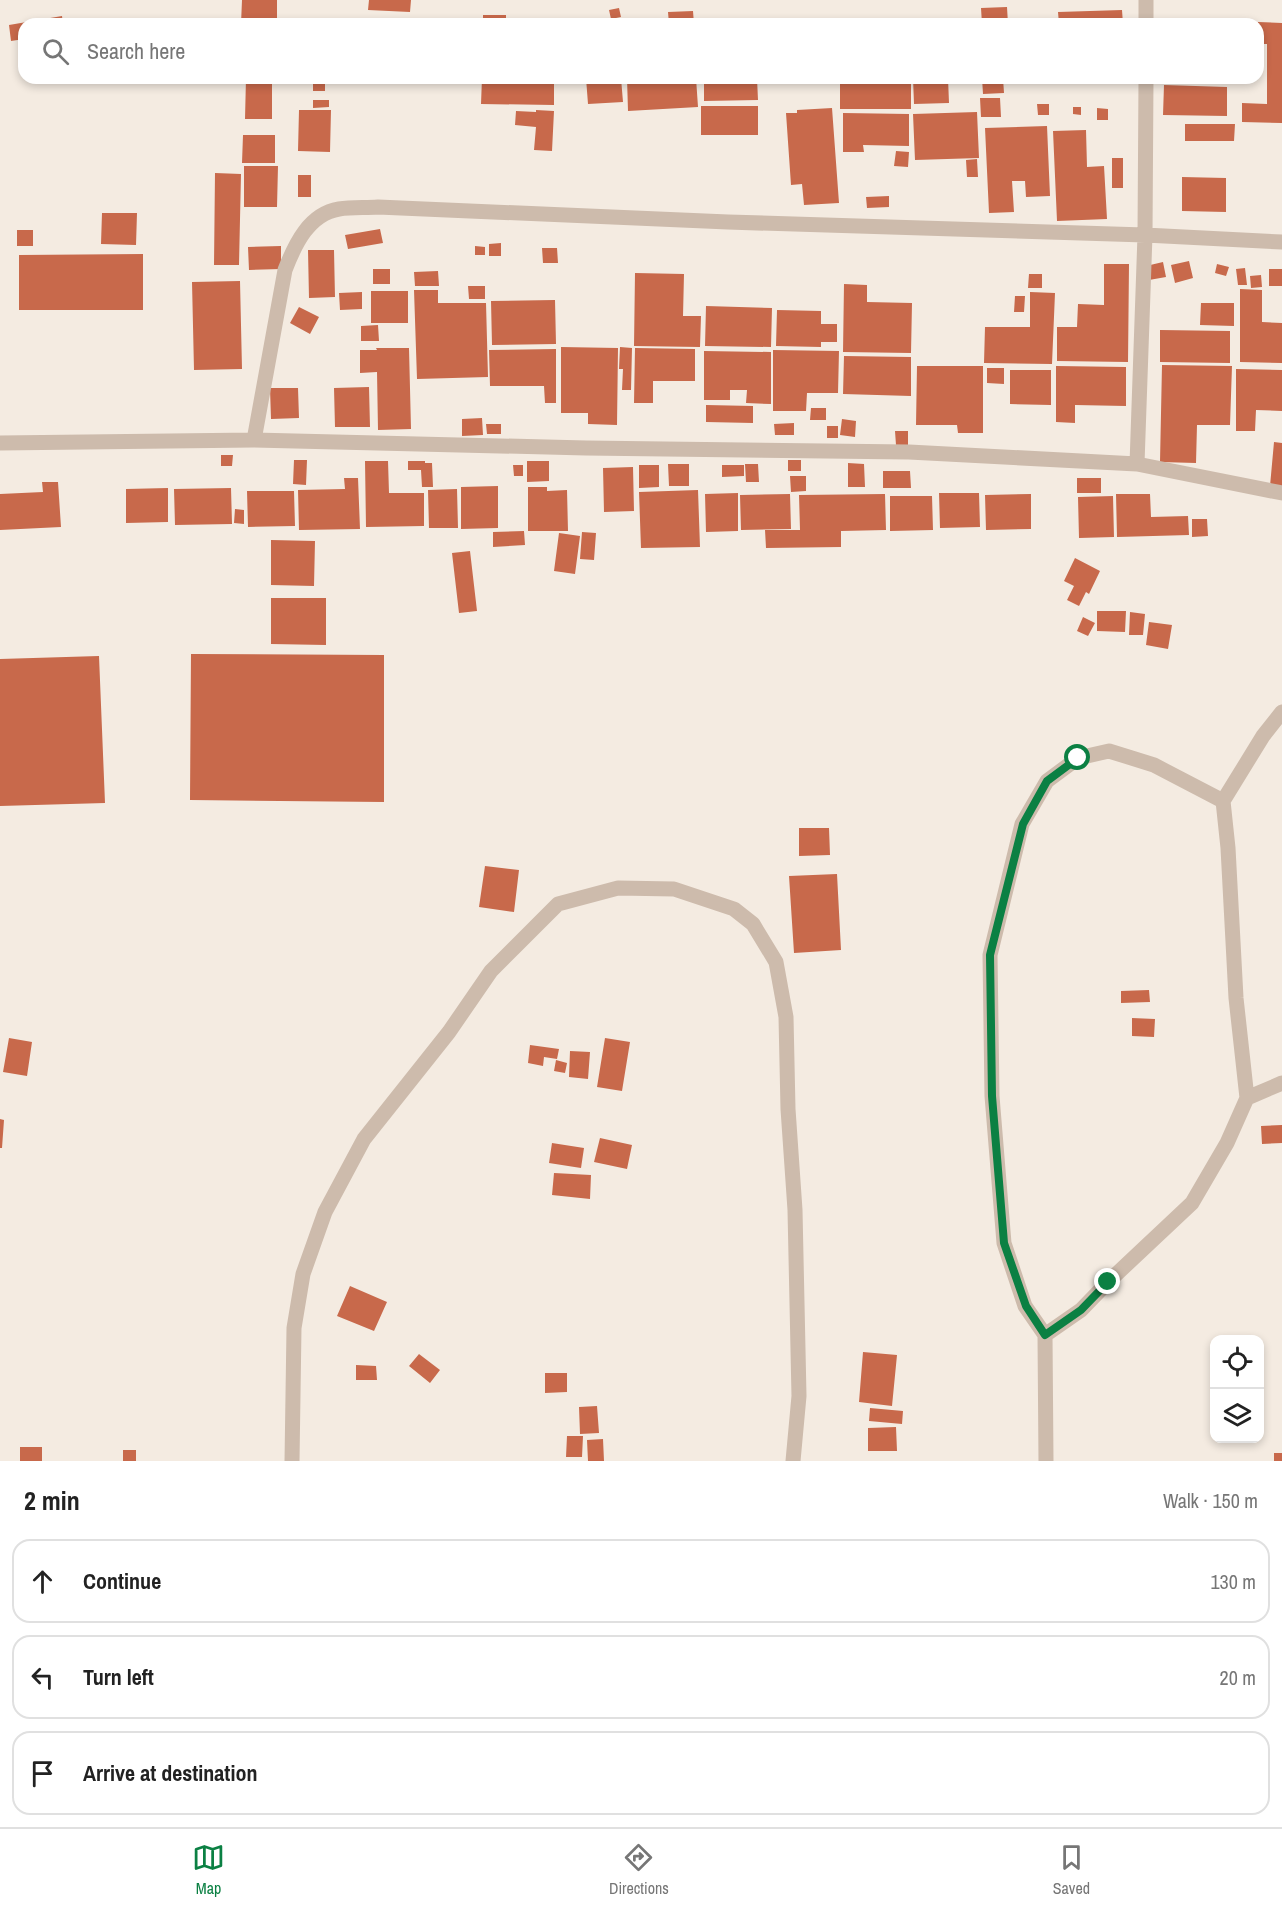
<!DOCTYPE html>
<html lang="en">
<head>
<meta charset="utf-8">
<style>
	:root { --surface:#fff; --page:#f6f6f6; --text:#222; --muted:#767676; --line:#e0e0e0; --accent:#0b8043 }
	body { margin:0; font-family:"Archivo Narrow",sans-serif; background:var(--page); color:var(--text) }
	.controls { position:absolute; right:18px; bottom:18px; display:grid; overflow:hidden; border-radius:12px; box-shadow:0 3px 9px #0003 }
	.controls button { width:54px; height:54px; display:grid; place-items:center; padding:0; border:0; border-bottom:2px solid var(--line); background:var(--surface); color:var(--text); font:30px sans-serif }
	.stop { position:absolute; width:18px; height:18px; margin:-14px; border:4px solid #0b8043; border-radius:50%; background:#fff }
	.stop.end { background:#0b8043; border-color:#fff; box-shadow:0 2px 6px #0008 }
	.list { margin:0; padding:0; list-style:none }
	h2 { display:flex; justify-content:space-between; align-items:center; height:78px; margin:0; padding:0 24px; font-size:26px }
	h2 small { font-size:20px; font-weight:400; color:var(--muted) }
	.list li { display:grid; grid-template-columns:39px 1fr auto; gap:18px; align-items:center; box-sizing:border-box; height:84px; margin:0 12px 12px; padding:0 12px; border:2px solid var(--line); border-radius:18px }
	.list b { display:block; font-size:22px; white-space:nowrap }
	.list em { font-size:20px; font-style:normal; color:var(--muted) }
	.icon { flex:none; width:33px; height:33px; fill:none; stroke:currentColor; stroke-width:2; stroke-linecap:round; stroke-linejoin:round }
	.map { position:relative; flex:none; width:1282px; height:1461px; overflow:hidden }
	.search { position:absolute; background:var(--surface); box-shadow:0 3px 9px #0003; left:18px; right:18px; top:18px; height:66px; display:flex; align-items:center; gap:15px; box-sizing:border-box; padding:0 21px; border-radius:18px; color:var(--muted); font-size:22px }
	.sheet { height:366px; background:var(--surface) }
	nav { display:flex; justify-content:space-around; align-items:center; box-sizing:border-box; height:84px; border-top:2px solid var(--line); background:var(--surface); font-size:16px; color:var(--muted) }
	nav a { display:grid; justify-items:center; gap:3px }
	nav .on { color:var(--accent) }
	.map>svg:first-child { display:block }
	.building { fill:#c8694b }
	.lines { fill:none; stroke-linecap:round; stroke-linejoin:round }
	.minor { stroke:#cdbbac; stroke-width:15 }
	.route { stroke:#0b8043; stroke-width:8 }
</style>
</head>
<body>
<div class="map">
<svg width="1282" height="1461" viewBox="0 0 1282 1461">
	<rect width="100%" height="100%" fill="#f4ebe1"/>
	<!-- building -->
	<path class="building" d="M242,0H277V24H241Z
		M369,0H411L410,12L368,10Z
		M1007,7L1008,24H982L981,8Z
		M619,8L621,17L611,19L609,10Z
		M1122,10L1123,24H1059L1058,12Z
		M693,11L694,24H669L668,12Z
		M483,15H506V24H483Z
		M62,16L63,24H24V39L11,41L9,25Z
		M1227,19H1238V24H1227Z
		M1258,22L1282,23V123L1242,122V103L1267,104V44H1258Z
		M246,78H272V119H245Z
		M313,78H325V91H313Z
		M482,78H554V105L481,104Z
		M586,78H621L623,102L588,104Z
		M627,78H696L698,107L628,111Z
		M704,78H757L758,100L704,101Z
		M840,78L911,79V109H840Z
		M913,78H948L949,103L914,104Z
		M982,78H1003L1004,93L983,94Z
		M1164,85L1227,87V116L1163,115Z
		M980,98H1000L1001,117H981Z
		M313,100H329V107L313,108Z
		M1037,104H1049V115H1038Z
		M701,106H758V135H701Z
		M1073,107H1081V115L1073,114Z
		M832,108L839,203L804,205L802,184L791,185L786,113H797V110Z
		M1097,108L1108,109V120H1097Z
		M299,110H331L330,152L298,151Z
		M536,110L554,111L552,151L534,150L536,127L515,125L516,111L536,112Z
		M977,112L979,158L915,160L913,114Z
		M843,113L909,114V146L863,145L864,152H843Z
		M1185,124H1235L1234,141H1185Z
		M1047,126L1050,196L1026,197L1025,181H1012L1014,212L989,213L985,128Z
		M1086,130L1087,167L1104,166L1107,219L1057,221L1053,131Z
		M243,135H275V163H242Z
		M896,151L909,152L908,167L894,166Z
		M1112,158H1123V188H1112Z
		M977,159L978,177H967L966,160Z
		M244,166H278L277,207H244Z
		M215,173L241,174L239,265H214Z
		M298,175H311V197H298Z
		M1182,177L1226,178V212L1182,211Z
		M889,196V207L867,208L866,197Z
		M102,213H137L136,245L101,244Z
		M380,229L383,243L348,249L345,235Z
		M17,230H33V246H17Z
		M501,243V256H489V244Z
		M281,246V269L249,270L248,247Z
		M475,246L485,247V255H475Z
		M542,248H557L558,263H543Z
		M308,250H334L335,297L309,298Z
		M143,254V310H19V255Z
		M1189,261L1193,278L1175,283L1171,265Z
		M1163,262L1166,277L1149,280L1146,266Z
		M1104,264H1129L1128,362L1057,361V327H1077L1078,304L1104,305Z
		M1217,264L1229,267L1226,276L1215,273Z
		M1245,268L1247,285H1238L1236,269Z
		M373,269H390V284H373Z
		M1269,269H1282V286H1269Z
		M438,271L439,286H415L414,272Z
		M635,273L684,274L683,316H701L700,347L634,346Z
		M1029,274H1042V288H1028Z
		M1261,275L1262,287L1251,288L1250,276Z
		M240,281L242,369L194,370L192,282Z
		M844,284L867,285V302L912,303L911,353L843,352Z
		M468,286H485V299H469Z
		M1240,289L1262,290V322L1282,323V363L1240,362Z
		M414,290H438V303H486L488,377L417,379Z
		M371,291H408V323H371Z
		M362,292V309L340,310L339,293Z
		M1030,292L1055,293L1052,364L984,363L985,327H1030Z
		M1015,296H1025L1024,312H1014Z
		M555,300L556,344L492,345L491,301Z
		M1201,303H1234V326L1200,325Z
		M706,306L772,308L771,347L705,346Z
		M299,307L319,317L310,334L290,323Z
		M777,310L821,311V324H837V342H821V347L776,346Z
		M378,325L379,341H361V326Z
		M1160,330L1230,331V363L1160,362Z
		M561,347L618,348L617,425L588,424V413H561Z
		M620,347L632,348L631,390H622L623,369H619Z
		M376,348H409L411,429L378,430L377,372L360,373V350H377Z
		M635,348L695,349V381H653V403H634Z
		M556,349V403H545L544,386H490L489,350Z
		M773,350L839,351L838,393H807L806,411H773Z
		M704,351L771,352V404L746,403L747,390H730V400H704Z
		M844,356L911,357V396L843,394Z
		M1162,365L1232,366L1230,425H1197L1196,463L1160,462Z
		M917,366H983V433H958L957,425H916Z
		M1056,366L1126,367V406L1075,405V423L1056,422Z
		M987,368H1004V384L987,383Z
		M1236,369L1282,370V411L1256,410L1255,431H1236Z
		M1010,370H1051V405L1010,404Z
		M369,387L370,427H335L334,388Z
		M270,388H298L299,418L271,419Z
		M706,405L753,406V423L706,422Z
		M811,408H826V420H810Z
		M482,418L483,435L462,436V419Z
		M842,419L856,421L855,437L840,435Z
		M794,423V435H775L774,424Z
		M486,424H501V434H487Z
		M827,426H838V438H827Z
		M895,431H908V445H896Z
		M1274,442L1282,443V487L1270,486Z
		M221,455H233L232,466H221Z
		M294,460H307L306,485L293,484Z
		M788,460H801V471H788Z
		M365,461H388L389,493H424V526L366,527Z
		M408,461H425V463H432L433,487H422L421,470H408Z
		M527,461H549V481L527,482Z
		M848,463L864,464L865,487H848Z
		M668,464H689V486H669Z
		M745,464H758L759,482H746Z
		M513,465H523V476H514Z
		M639,465H659V487L639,488Z
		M722,465H744V476L722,477Z
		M633,467L634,511L604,512L603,468Z
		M883,471H910L911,488H883Z
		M790,476H806V491L791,492Z
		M344,478H358L360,529L299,530L298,490L345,489Z
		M1077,478H1101V493H1077Z
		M42,482H58L61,527L0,530V494L43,492Z
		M498,486V528L461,529V487Z
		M528,487H547V491L567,490L568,531H528Z
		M168,488V522L126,523V489Z
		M231,488L232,524L175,525L174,489Z
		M457,489L458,528H429L428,490Z
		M698,490L700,547L641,548L639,492Z
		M247,491H294L295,526L248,527Z
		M738,493V531L706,532L705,494Z
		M939,493H979L980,527L940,528Z
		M790,494L791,529L741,530L740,495Z
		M885,494L886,530L841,531V547L766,548L765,530H800L799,495Z
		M1031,494V529L986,530L985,495Z
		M1116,494H1150L1151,517L1188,516L1189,535L1117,537Z
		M890,496H932L933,530L890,531Z
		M1113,496L1114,537L1079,538L1078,497Z
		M235,509L244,510V524L234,523Z
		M1192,519H1207L1208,536L1192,537Z
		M524,531L525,545L493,547V532Z
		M582,532L596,533L594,560L580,559Z
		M559,533L580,536L575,574L554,571Z
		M271,540L315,541L314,586L271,585Z
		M470,551L477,611L459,613L452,553Z
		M1075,558L1100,571L1089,594L1086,592L1079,606L1067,600L1074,586L1064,581Z
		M271,598H326V645L271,644Z
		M1097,611H1126L1125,632L1097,631Z
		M1130,612L1145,614L1143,635H1129Z
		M1083,617L1095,623L1088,636L1077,631Z
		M1149,622L1172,625L1168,649L1146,645Z
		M191,654L384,655V802L190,800Z
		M99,656L105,803L0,806V659Z
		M799,828H829L830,855L799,856Z
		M485,866L519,870L514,912L479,907Z
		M837,874L841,950L794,953L789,876Z
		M1149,990L1150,1002L1121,1003V991Z
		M1132,1018L1155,1019L1154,1037L1132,1036Z
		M9,1038L32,1042L27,1076L3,1072Z
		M605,1038L630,1042L622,1091L597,1087Z
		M530,1045L559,1049L557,1059L544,1057L543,1066L528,1063Z
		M570,1051L590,1052L588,1079L569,1077Z
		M556,1060L567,1063L565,1073L554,1071Z
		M0,1119L4,1120L2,1148H0Z
		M1282,1125V1143L1262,1144L1261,1126Z
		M600,1138L632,1145L627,1169L594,1162Z
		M552,1143L584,1148L581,1168L549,1163Z
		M554,1173L591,1175L590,1199L552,1195Z
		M350,1286L387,1302L374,1331L337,1316Z
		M863,1352L897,1355L892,1406L859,1402Z
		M419,1354L440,1370L430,1383L409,1366Z
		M356,1365L376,1366L377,1380H356Z
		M545,1373H567V1392L545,1393Z
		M597,1406L599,1433L580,1434L579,1407Z
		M870,1408L903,1411L902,1424L869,1421Z
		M896,1427L897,1451H868V1428Z
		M567,1436H583L582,1457H566Z
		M603,1439L604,1461H588L587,1440Z
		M20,1447H42V1461H20Z
		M123,1450H136V1461H123Z
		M1274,1453H1282V1461H1274Z"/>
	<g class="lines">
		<!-- minor -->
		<path class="minor" d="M1146,24V0
			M254,440L285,270C295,244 309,214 339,209C352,207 365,208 378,207L728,222L1145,235L1282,242
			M0,443L254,440L586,448L909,452L1137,464L1282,493
			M1137,464L1145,235L1146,78
			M1247,1098L1282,1083
			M1045,1335L1081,1310L1108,1282L1192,1203L1227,1143L1247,1098L1236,998L1228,848L1223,801L1263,736L1282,712
			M292,1461L294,1328L303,1274L325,1212L364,1139L449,1032L491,971L558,904L618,888L674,889L734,909L753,924L776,962L786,1017L788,1109L795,1210L799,1396L793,1461
			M1046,1461L1045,1335L1025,1306L1004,1243L992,1096L990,955L1022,824L1047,781L1078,758L1109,751L1154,765L1223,801"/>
	</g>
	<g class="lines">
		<!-- route -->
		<path class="route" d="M1078,758L1047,781L1023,824L990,955L992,1096L1004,1243L1026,1306L1045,1335L1081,1310L1108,1282"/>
	</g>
</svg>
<div class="controls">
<button><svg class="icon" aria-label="locate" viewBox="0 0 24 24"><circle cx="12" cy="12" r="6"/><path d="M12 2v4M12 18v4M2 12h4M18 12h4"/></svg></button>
<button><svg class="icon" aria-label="layers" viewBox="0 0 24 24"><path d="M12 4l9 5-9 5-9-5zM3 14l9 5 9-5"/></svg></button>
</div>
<div class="stop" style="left:1078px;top:758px"></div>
<div class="stop end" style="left:1108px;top:1282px"></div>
<div class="search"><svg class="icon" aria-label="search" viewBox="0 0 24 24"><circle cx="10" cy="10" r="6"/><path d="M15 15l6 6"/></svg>Search here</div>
</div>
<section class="sheet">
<h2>2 min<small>Walk · 150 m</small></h2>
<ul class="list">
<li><svg class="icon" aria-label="ahead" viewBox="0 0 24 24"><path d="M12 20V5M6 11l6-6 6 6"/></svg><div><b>Continue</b></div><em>130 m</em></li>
<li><svg class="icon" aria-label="left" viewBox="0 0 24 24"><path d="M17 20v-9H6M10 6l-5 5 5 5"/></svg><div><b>Turn left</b></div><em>20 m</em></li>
<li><svg class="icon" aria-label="arrive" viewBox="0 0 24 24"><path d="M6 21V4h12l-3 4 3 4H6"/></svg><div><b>Arrive at destination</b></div></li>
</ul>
</section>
<nav>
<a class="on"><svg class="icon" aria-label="map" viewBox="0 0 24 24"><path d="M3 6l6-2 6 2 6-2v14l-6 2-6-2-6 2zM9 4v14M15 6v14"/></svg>Map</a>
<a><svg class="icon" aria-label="directions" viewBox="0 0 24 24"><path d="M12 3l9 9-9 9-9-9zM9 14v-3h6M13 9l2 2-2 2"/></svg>Directions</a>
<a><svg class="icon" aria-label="saved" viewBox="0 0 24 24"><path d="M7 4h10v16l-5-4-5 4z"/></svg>Saved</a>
</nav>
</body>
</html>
